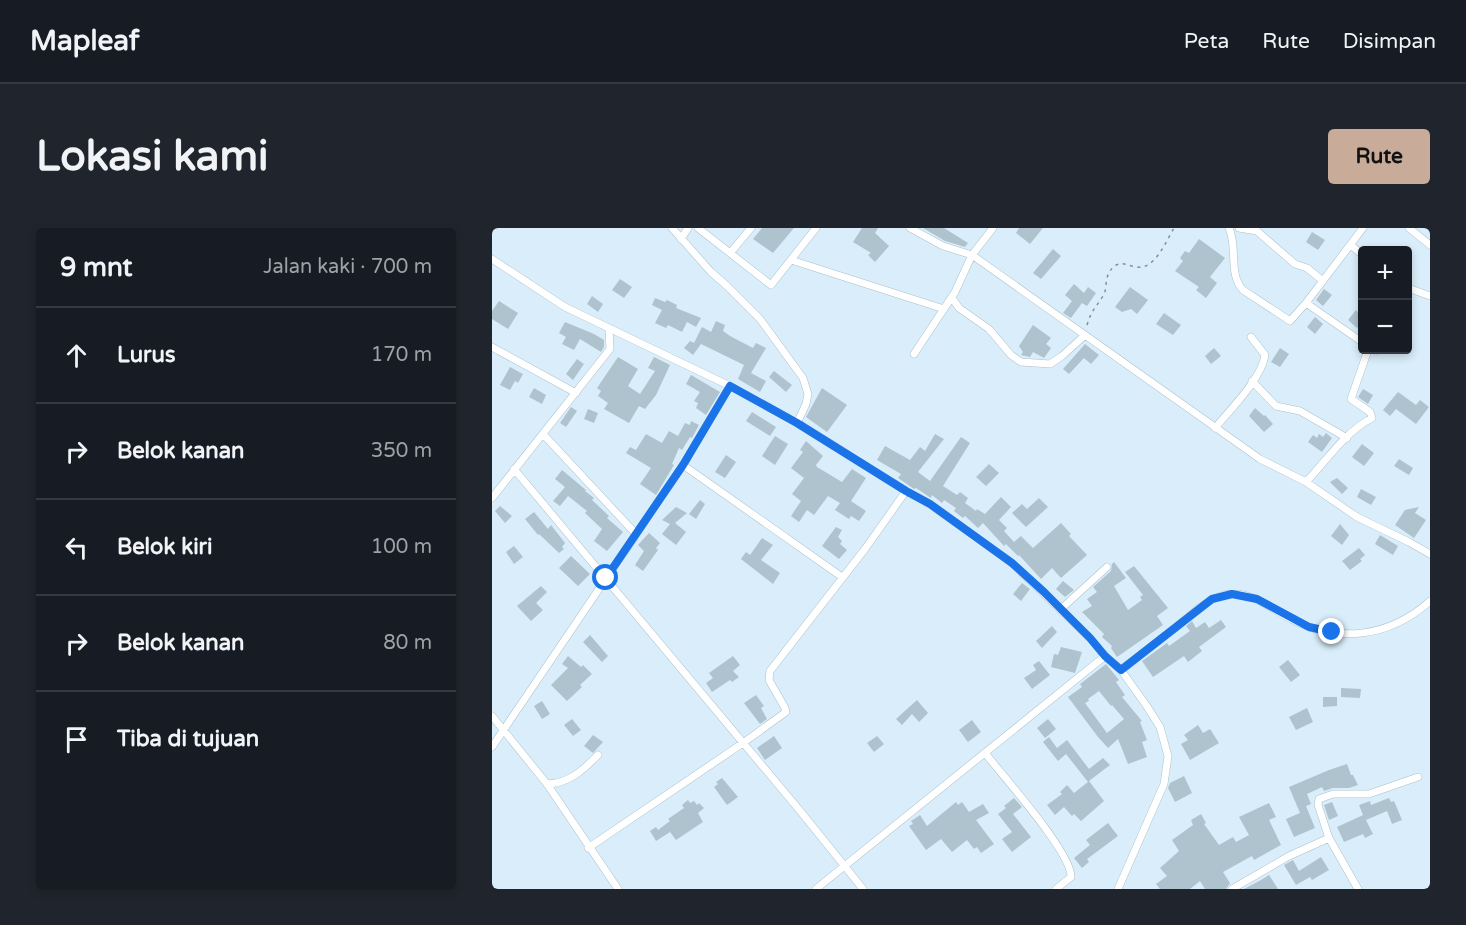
<!DOCTYPE html>
<html lang="id">
<head>
<meta charset="utf-8">
<style>
	:root { --surface:#171b24; --page:#20242c; --text:#f1f3f6; --muted:#9ea1a6; --line:#363941; --accent:#c9ab99 }
	body { margin:0; font-family:"Varela Round",sans-serif; background:var(--page); color:var(--text) }
	.controls { position:absolute; right:18px; top:18px; display:grid; overflow:hidden; border-radius:6px; box-shadow:0 3px 9px #0003 }
	.controls button { width:54px; height:54px; display:grid; place-items:center; padding:0; border:0; border-bottom:2px solid var(--line); background:var(--surface); color:var(--text); font:30px sans-serif }
	.stop { position:absolute; width:18px; height:18px; margin:-14px; border:4px solid #1a73e8; border-radius:50%; background:#fff }
	.stop.end { background:#1a73e8; border-color:#fff; box-shadow:0 2px 6px #0008 }
	.list { margin:0; padding:0; list-style:none }
	h2 { display:flex; justify-content:space-between; align-items:center; height:78px; margin:0; padding:0 24px; font-size:26px }
	h2 small { font-size:20px; font-weight:400; color:var(--muted) }
	.list li { display:grid; grid-template-columns:39px 1fr auto; gap:18px; align-items:center; box-sizing:border-box; height:96px; padding:0 24px; border-top:2px solid var(--line) }
	.list b { display:block; font-size:22px; white-space:nowrap }
	.list em { font-size:20px; font-style:normal; color:var(--muted) }
	.icon { flex:none; width:33px; height:33px; fill:none; stroke:currentColor; stroke-width:2; stroke-linecap:round; stroke-linejoin:round }
	.map { position:relative; flex:none; width:938px; height:661px; overflow:hidden; border-radius:6px }
	header { display:flex; align-items:center; gap:36px; box-sizing:border-box; height:84px; padding:0 30px; background:var(--surface); border-bottom:2px solid var(--line) }
	header strong { font-size:28px }
	nav { display:flex; gap:33px; margin-inline-start:auto; font-size:21px }
	.intro { display:flex; align-items:center; justify-content:space-between; box-sizing:border-box; height:144px; padding:0 36px }
	h1 { margin:0; font-size:42px }
	.button { padding:15px 27px; border-radius:6px; background:var(--accent); color:#111; font-size:21px; font-weight:700 }
	main { display:flex; gap:36px; padding:0 36px }
	aside { flex:1; background:var(--surface); border-radius:6px; box-shadow:0 3px 9px #0003 }
	.map>svg:first-child { display:block }
	.building { fill:#aec3ce; fill-rule:evenodd }
	.lines { fill:none; stroke-linecap:round; stroke-linejoin:round }
	.minor-casing { stroke:#abc0cb; stroke-width:8 }
	.path { stroke:#819099; stroke-width:1.5; stroke-dasharray:3 4.5; stroke-linecap:butt }
	.minor { stroke:#fff; stroke-width:7 }
	.route { stroke:#1a73e8; stroke-width:8 }
</style>
</head>
<body>
<header>
<strong>Mapleaf</strong>
<nav><a>Peta</a><a>Rute</a><a>Disimpan</a></nav>
</header>
<div class="intro"><h1>Lokasi kami</h1><a class="button">Rute</a></div>
<main>
<aside>
<h2>9 mnt<small>Jalan kaki · 700 m</small></h2>
<ul class="list">
<li><svg class="icon" aria-label="ahead" viewBox="0 0 24 24"><path d="M12 20V5M6 11l6-6 6 6"/></svg><div><b>Lurus</b></div><em>170 m</em></li>
<li><svg class="icon" aria-label="right" viewBox="0 0 24 24"><path d="M7 20v-9h11M14 6l5 5-5 5"/></svg><div><b>Belok kanan</b></div><em>350 m</em></li>
<li><svg class="icon" aria-label="left" viewBox="0 0 24 24"><path d="M17 20v-9H6M10 6l-5 5 5 5"/></svg><div><b>Belok kiri</b></div><em>100 m</em></li>
<li><svg class="icon" aria-label="right" viewBox="0 0 24 24"><path d="M7 20v-9h11M14 6l5 5-5 5"/></svg><div><b>Belok kanan</b></div><em>80 m</em></li>
<li><svg class="icon" aria-label="arrive" viewBox="0 0 24 24"><path d="M6 21V4h12l-3 4 3 4H6"/></svg><div><b>Tiba di tujuan</b></div></li>
</ul>
</aside>
<div class="map">
<svg width="938" height="661" viewBox="0 0 938 661">
	<rect width="100%" height="100%" fill="#d9eefa"/>
	<!-- building -->
	<path class="building" d="M270,0H302L281,25L261,11Z
		M370,0H386L383,5L397,18L383,34L376,27L379,25L361,14Z
		M431,0H452L476,15L473,19L453,13Z
		M527,0H551L538,16L524,5Z
		M820,4L833,12L826,22L814,14Z
		M707,11L733,30L718,49L725,55L714,70L704,62L707,59L683,43L691,33L688,30L693,23L697,25Z
		M561,21L569,28L549,51L541,45Z
		M128,51L140,59L132,70L120,62Z
		M582,56L592,65L596,59L604,65L595,78L590,75L579,90L571,85L580,73L573,67Z
		M638,59L656,72L645,86L639,81L630,84L623,79Z
		M832,61L840,67L831,78L824,72Z
		M100,68L111,76L106,84L95,76Z
		M163,70L173,74L175,72L185,77L184,80L209,90L204,99L195,94L190,104L176,97L174,100L163,95L170,82L160,77Z
		M7,73L26,85L16,101L0,91V83Z
		M864,82L870,88V94L865,100L856,92Z
		M672,85L689,97L681,107L664,96Z
		M823,89L831,96L823,106L815,99Z
		M224,93L233,97L231,103L238,108L261,120L264,115L274,120L259,145L274,153L268,164L246,151L252,137L209,116L201,127L192,120L198,113L202,115L210,99L219,104Z
		M73,94L102,106L112,112V119L109,124L88,111L82,122L70,116L74,109L67,105Z
		M541,97L559,110L554,116L559,120L552,130L541,124L538,129L529,127L531,124L527,118Z
		M593,116L607,127L599,136L592,130L577,146L571,141Z
		M722,120L729,128L719,136L713,128Z
		M788,120L797,126L788,139L779,134Z
		M126,129L146,141L136,158L148,166L163,143L156,140L162,129L178,137L164,167L153,181L147,178L137,195L112,181L116,175L106,168L109,163L105,160Z
		M85,131L92,136L81,152L74,146Z
		M18,139L31,146L26,155L23,153L18,162L8,157Z
		M282,143L300,157L294,164L277,149Z
		M199,147L228,164L214,187L204,180L206,175L202,173L208,164L194,156Z
		M42,160L54,167L50,176L37,169Z
		M330,160L355,177L335,204L314,189Z
		M871,161L881,167L876,176L866,169Z
		M906,164L924,177L928,172L937,179L924,196L904,181L898,188L891,182Z
		M79,179L85,183L74,199L68,195Z
		M763,180L772,188L773,187L781,196L772,204L757,188Z
		M96,181L106,185L102,195L92,191Z
		M260,184L284,199L278,208L254,193Z
		M199,193L207,197L200,210L198,209L190,222L187,220L180,236L182,237L164,267L148,256L159,240L134,225L138,219L144,222L154,206L170,215L177,203L186,208L193,195L198,197Z
		M834,205L840,210L830,224L816,214L821,207L825,210L827,206L831,209Z
		M443,206L452,211L426,244L438,253L469,209L478,215L451,258L465,267L468,264L476,270L473,275L484,283L485,281L493,286L509,269L519,279L507,292L515,300L512,303L522,314L529,308L541,320L569,295L579,306L577,308L595,327L569,350L560,340L549,351L527,327L526,328L514,316L512,318L491,295L486,300L473,288L471,290L462,283L464,280L452,272L450,275L440,267L439,270L424,260L422,261L406,250L409,246L385,232L393,218L418,232L428,219L433,223Z
		M283,208L296,216L283,237L270,228Z
		M314,213L331,228L324,237L325,239L350,254L360,241L374,250L359,273L374,283L367,293L359,288L357,291L343,282L348,275L336,268L322,287L315,282L307,294L299,288L309,273L300,266L312,250L299,240L311,224L308,222Z
		M870,216L882,225L872,238L860,229Z
		M234,227L244,234L233,250L223,244Z
		M907,231L921,240L917,247L902,238Z
		M497,236L507,245L494,258L484,249Z
		M70,242L94,262L93,263L102,270L100,272L117,288L115,290L131,304L115,323L102,313L110,301L93,285L95,283L76,268L68,278L61,273L73,259L63,251Z
		M845,250L856,260L850,266L838,254Z
		M869,261L884,269L879,277L865,269Z
		M547,270L556,279L534,299L520,285L530,276L535,281Z
		M208,272L213,276L204,291L197,286Z
		M8,278L20,288L13,295L3,283Z
		M184,279L195,285L183,295L194,304L184,317L170,306L178,296L170,292Z
		M927,279L923,285L934,292L922,310L903,297L913,282Z
		M42,284L56,301L59,297L73,315L70,319L72,321L67,325L47,306L46,307L33,291Z
		M848,296L857,307L850,317L839,308Z
		M344,299L350,302L346,309L350,313L348,316L355,322L347,331L330,318Z
		M157,305L168,315L164,320L166,322L151,343L143,337L152,323L146,317Z
		M888,307L906,318L901,327L883,316Z
		M270,310L281,317L269,332L288,345L281,356L249,331L254,324L258,327Z
		M22,318L31,329L22,336L14,324Z
		M867,320L873,327L868,331L870,333L858,342L850,333Z
		M79,328L98,346L86,358L67,340Z
		M622,334L634,350L622,358L636,382L650,372L648,369L651,367L633,344L642,338L676,380L665,388L671,397L625,429L619,420L620,418L610,409L612,406L590,384L600,378L595,371L605,364L601,359L619,343L620,336Z
		M571,353L582,362L573,369L564,361Z
		M530,355L538,361L529,373L521,366Z
		M49,358L55,364L44,375L51,382L39,393L25,378Z
		M729,392L734,399L707,419L710,423L696,434L692,428L661,449L650,433L675,415L677,418L698,403L694,398L700,393L704,400L713,394L717,400Z
		M560,398L565,404L550,420L544,413Z
		M98,407L116,428L110,434L91,414Z
		M569,419L590,424L583,445L559,439L562,426L566,427Z
		M76,428L89,439L91,437L100,446L88,457L90,459L75,473L59,457L76,440L70,436Z
		M241,428L248,437L241,443L247,449L240,454L238,452L220,464L214,455L221,450L217,445Z
		M796,432L808,447L799,454L787,439Z
		M547,433L558,447L540,461L532,450L544,442L541,437Z
		M614,436L627,452L624,454L633,467L630,469L650,493L648,494L655,512L650,514L655,529L636,536L626,511L616,520L606,509L576,469L590,459L588,456ZM607,463L619,478L620,477L632,491L615,505L593,475L597,473L596,471Z
		M849,460L869,461L868,470L849,469Z
		M264,467L272,478L269,480L275,491L268,496L252,475Z
		M831,469H845V478L831,479Z
		M425,472L436,485L427,494L420,486L410,497L404,491Z
		M50,473L58,486L50,491L42,478Z
		M815,480L821,494L804,502L797,489Z
		M80,491L89,502L81,508L72,497Z
		M556,491L564,501L553,510L545,500Z
		M480,492L489,504L476,514L467,502Z
		M706,497L711,505L718,501L727,515L698,532L689,516L696,512L692,507Z
		M101,507L111,514L101,525L92,518Z
		M282,508L290,520L273,532L265,520Z
		M385,508L392,516L382,524L375,515Z
		M557,509L565,520L575,512L597,541L611,530L618,537L597,553L612,573L589,593L582,586L580,588L572,579L563,587L555,577L570,566L568,564L575,557L582,565L596,554L574,526L566,533L551,514Z
		M855,536L859,547H861L866,557L857,560H841L832,563L830,559L815,566L819,576L814,578L823,600L802,609L794,591L808,585L797,559L837,542Z
		M692,548L700,565L683,574L676,560L678,555Z
		M230,550L246,569L235,577L222,559L226,556L224,554Z
		M522,570L530,579L521,586L539,609L520,624L510,611L520,604L506,586L514,580L512,578Z
		M897,570L899,574L902,573L910,592L900,596L895,583L874,592L881,606L873,610L871,606L852,614L845,599L871,587L867,577L878,573L879,577Z
		M196,572L198,575L202,573L205,577L207,575L212,580L206,585L211,594L184,612L178,604L164,613L158,603L164,599L166,602L178,593L176,591L192,580L190,577Z
		M464,574L466,577L470,574L477,584L491,576L497,585L484,592L502,616L489,625L485,619L482,621L475,612L460,624L449,611L434,622L417,598L421,596L419,593L428,587L435,598Z
		M840,574L846,588L837,592L832,577Z
		M777,575L784,589L777,592L789,617L762,632L760,628L731,644L738,655L734,661H713L708,653L698,661H668L664,656L675,648L668,640L687,623L680,612L701,597L699,592L709,586L714,595L712,596L727,617L741,609L744,614L757,607L747,589Z
		M616,595L626,608L595,631L597,634L590,640L582,630L598,617L594,612Z
		M829,629L837,642L820,652L818,649L804,657L792,637L801,632L807,643Z
		M777,647L786,661H752L769,652Z"/>
	<g class="lines">
		<defs>
			<path id="minor" d="M180,0L219,44L235,58L268,91L311,150L316,166L314,176L305,195
				M206,0L279,57L324,0
				M418,0L451,18L480,27L768,231L814,254L865,289L917,314L938,326
				M737,0C746,20 736,46 751,62L798,93L814,75L871,0
				M747,0L765,3L803,36L815,40L831,53
				M917,0L938,17
				M189,11L196,0
				M858,17L870,26
				M239,24L259,0
				M0,31L73,79L238,158L305,195L414,263L438,276L520,335L598,410L613,428L629,442L654,477L668,499L676,528L672,556L626,661
				M299,32L452,81
				M916,60L938,68
				M460,70L467,80L497,101L519,127L529,134L558,136L570,128L592,108
				M814,75L870,114
				M0,119L84,165
				M882,122L884,123
				M422,126L463,64L480,27L501,0
				M760,153L784,178L808,183L855,210
				M723,200C738,182 770,150 773,127L759,109
				M51,206L144,306
				M191,237L350,349
				M22,241L309,584L371,661
				M814,254C834,233 854,203 880,190L878,184L859,171L876,122
				M0,270L118,121L117,101
				M569,381L615,339
				M629,442C647,428 665,414 683,400C698,388 713,372 732,367C758,361 777,380 799,391C846,416 898,409 938,373
				M0,488L55,556L126,661
				M0,519L191,237L238,158
				M493,525C510,547 580,625 579,649L564,661
				M55,556C78,555 91,542 106,527
				M837,610L826,577L827,571L841,566H877L926,549
				M96,620L251,515L294,484L293,480L277,452L278,443L373,321L414,263
				M324,661L613,428
				M740,661L797,628L837,610L866,661"/>
		</defs>
		<!-- minor casing -->
		<use href="#minor" class="minor-casing"/>
		<!-- path -->
		<path class="path" d="M595,97C600,81 603,81 611,68C617,58 610,51 622,38C631,33 636,38 645,39C663,42 674,13 682,0"/>
		<!-- minor -->
		<use href="#minor" class="minor"/>
	</g>
	<g class="lines">
		<!-- route -->
		<path class="route" d="M114,350L191,237L238,158L305,195L414,263L438,276L520,335L552,364L598,410L613,428L629,442L720,371L740,366L765,371L817,399L840,404"/>
	</g>
</svg>
<div class="controls">
<button>+</button>
<button>−</button>
</div>
<div class="stop" style="left:114px;top:350px"></div>
<div class="stop end" style="left:840px;top:404px"></div>
</div>
</main>
</body>
</html>
